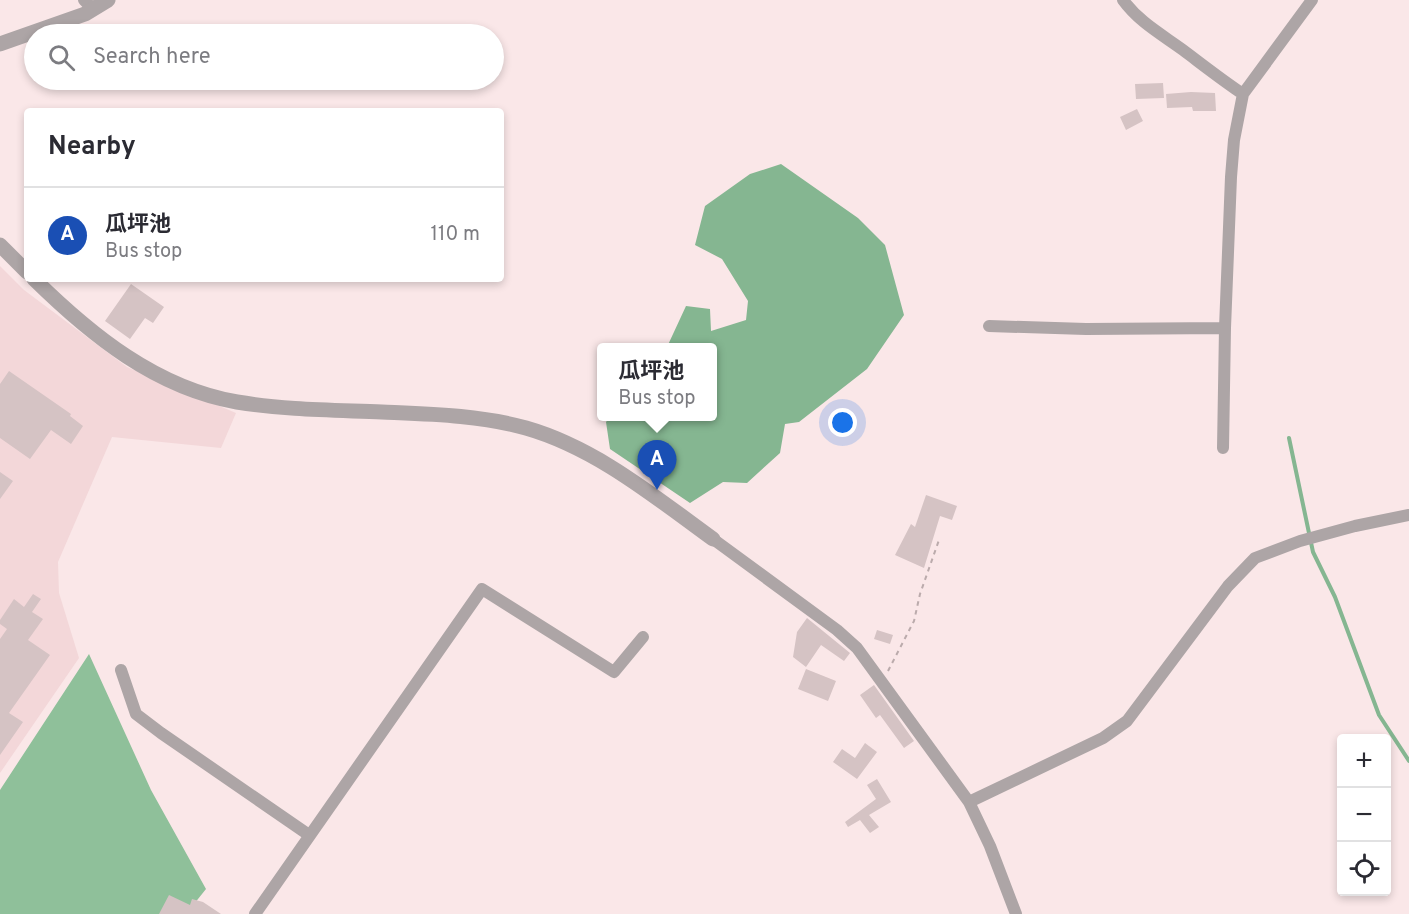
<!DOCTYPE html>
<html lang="en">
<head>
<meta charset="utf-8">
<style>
	:root { --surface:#fff; --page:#f7f7f7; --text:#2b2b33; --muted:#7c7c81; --line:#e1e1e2; --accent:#db2777 }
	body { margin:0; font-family:Overpass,"Noto Sans JP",sans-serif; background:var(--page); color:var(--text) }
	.controls { position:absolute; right:18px; bottom:18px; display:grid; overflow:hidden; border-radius:6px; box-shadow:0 3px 9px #0003 }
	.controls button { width:54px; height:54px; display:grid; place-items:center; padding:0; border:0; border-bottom:2px solid var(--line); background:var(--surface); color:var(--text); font:30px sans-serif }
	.you { position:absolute; left:843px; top:423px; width:21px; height:21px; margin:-15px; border:4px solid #fff; border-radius:50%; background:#1a73e8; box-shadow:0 0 0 9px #1a73e833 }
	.badge { display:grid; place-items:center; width:39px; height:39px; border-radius:50%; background:var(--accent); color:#fff; font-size:20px; font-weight:700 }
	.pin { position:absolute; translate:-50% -50px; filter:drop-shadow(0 2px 3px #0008) }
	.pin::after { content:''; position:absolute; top:32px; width:21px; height:18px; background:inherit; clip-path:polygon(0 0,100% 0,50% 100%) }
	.popup { position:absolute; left:597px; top:343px; width:120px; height:78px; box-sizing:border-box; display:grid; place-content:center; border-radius:6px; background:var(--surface); filter:drop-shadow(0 2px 4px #0005); font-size:20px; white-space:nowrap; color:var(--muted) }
	.popup b { font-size:22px; color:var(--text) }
	.popup::after { content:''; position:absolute; left:50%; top:100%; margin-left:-12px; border:12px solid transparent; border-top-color:var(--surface) }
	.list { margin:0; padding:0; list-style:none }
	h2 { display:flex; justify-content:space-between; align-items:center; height:78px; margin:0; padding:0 24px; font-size:26px }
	h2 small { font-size:20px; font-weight:400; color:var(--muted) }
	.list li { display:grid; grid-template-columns:39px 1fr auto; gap:18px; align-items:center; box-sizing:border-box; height:96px; padding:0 24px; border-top:2px solid var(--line) }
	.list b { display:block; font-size:22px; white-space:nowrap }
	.list p { margin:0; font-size:20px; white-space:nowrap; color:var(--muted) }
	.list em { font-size:20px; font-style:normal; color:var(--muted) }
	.icon { flex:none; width:33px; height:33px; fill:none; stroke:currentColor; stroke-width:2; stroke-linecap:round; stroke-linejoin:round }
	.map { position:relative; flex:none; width:1409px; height:914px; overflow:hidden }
	.search { position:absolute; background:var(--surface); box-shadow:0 3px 9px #0003; left:24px; top:24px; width:480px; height:66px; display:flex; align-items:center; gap:15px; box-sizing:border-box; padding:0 21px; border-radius:33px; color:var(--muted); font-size:22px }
	.panel { position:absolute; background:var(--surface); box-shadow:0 3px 9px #0003; left:24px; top:108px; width:480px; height:174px; border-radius:6px }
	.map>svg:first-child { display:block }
	.built { fill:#f3d7d9 }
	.forest { fill:#8fc09a }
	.water { fill:#85b691 }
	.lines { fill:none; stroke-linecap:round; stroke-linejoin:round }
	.stream { stroke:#85b691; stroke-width:4 }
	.building { fill:#d5c3c4 }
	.path { stroke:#bbabac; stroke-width:2; stroke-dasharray:4.5 4.5; stroke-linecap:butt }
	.minor { stroke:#ada5a6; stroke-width:12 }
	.tertiary { stroke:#ada5a6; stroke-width:15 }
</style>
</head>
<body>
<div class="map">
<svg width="1409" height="914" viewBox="0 0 1409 914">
	<rect width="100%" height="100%" fill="#fae7e8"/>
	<!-- built -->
	<path class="built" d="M0,266L24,290L127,367L236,413L221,448L112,437L58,562L59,593L79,658L0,773Z"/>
	<!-- forest -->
	<path class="forest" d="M89,654L151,790L206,889L186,914H0V790Z"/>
	<!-- water -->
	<path class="water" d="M781,164L858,218L885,245L904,315L867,369L799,422L785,424L780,453L747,483L723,482L690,503L610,449L606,422L610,417L712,416V348L667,347L686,306L710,309L711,331L746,320L748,301L722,259L695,245L705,206L750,174Z"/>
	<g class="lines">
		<!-- stream -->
		<path class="stream" d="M1289,438L1313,552L1335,597L1379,715L1409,761"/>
	</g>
	<!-- building -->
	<path class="building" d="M1163,83L1164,98L1136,99L1135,84Z
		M1191,92L1215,93L1216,111H1193L1192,107L1167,108L1166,94Z
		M1137,109L1143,121L1126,130L1120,117Z
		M131,284L164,307L153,323L145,318L130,339L105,321Z
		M9,371L71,414L70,416L83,426L71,444L51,430L30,459L0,438V384Z
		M0,472L13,481L0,499Z
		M926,495L957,506L952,520L940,516L924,568L895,555L911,524L915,527Z
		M33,594L41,599L32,612L43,619L28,640L50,655L9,713L23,722L0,755V639L7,629L0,624V620L14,599L24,607Z
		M807,618L850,653L844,661L821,645L806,667L793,657L797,632Z
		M877,630L893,635L890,644L874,639Z
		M806,669L836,681L828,701L798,689Z
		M874,685L914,741L904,748L880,715L876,718L860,695Z
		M865,743L877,752L857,779L833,762L842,749L855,758Z
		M877,779L891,802L869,815L879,827L870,833L860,820L848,827L845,822L876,799L867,785Z
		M169,895L190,905L192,899L203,902L221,914H159Z"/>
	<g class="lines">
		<!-- path -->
		<path class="path" d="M888,671L914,621L920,594L939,540"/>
		<!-- minor -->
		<path class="minor" d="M84,0L93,9
			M1123,0C1139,22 1161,34 1183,50C1203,65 1222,80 1243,94
			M989,326L1086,329L1225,328
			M1223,448L1225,328L1231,177L1234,140L1243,94L1312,0
			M713,539L837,630L857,648L969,802L990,846L1016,914
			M121,670L136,714L161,733L309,835
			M969,802L1103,738L1127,721L1228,586L1255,558L1300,541L1355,526L1409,515
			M255,914L482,589L614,672L643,637"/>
		<!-- tertiary -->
		<path class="tertiary" d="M0,44L85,14L108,0
			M0,245L27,272
			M34,279C91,335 156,388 237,402C285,410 334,410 382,412C429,414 480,415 526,428C596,448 655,497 713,539"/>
	</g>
</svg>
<div class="controls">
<button>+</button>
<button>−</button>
<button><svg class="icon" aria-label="locate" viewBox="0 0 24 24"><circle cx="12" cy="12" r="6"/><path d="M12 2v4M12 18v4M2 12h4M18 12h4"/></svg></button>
</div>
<div class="you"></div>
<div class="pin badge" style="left:657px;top:490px;background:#1a4fb4">A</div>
<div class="popup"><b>瓜坪池</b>Bus stop</div>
<div class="search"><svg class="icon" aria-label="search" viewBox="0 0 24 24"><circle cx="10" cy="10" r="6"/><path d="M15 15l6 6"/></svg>Search here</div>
<section class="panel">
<h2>Nearby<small></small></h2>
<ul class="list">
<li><span class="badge" style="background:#1a4fb4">A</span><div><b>瓜坪池</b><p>Bus stop</p></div><em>110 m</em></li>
</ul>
</section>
</div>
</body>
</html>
